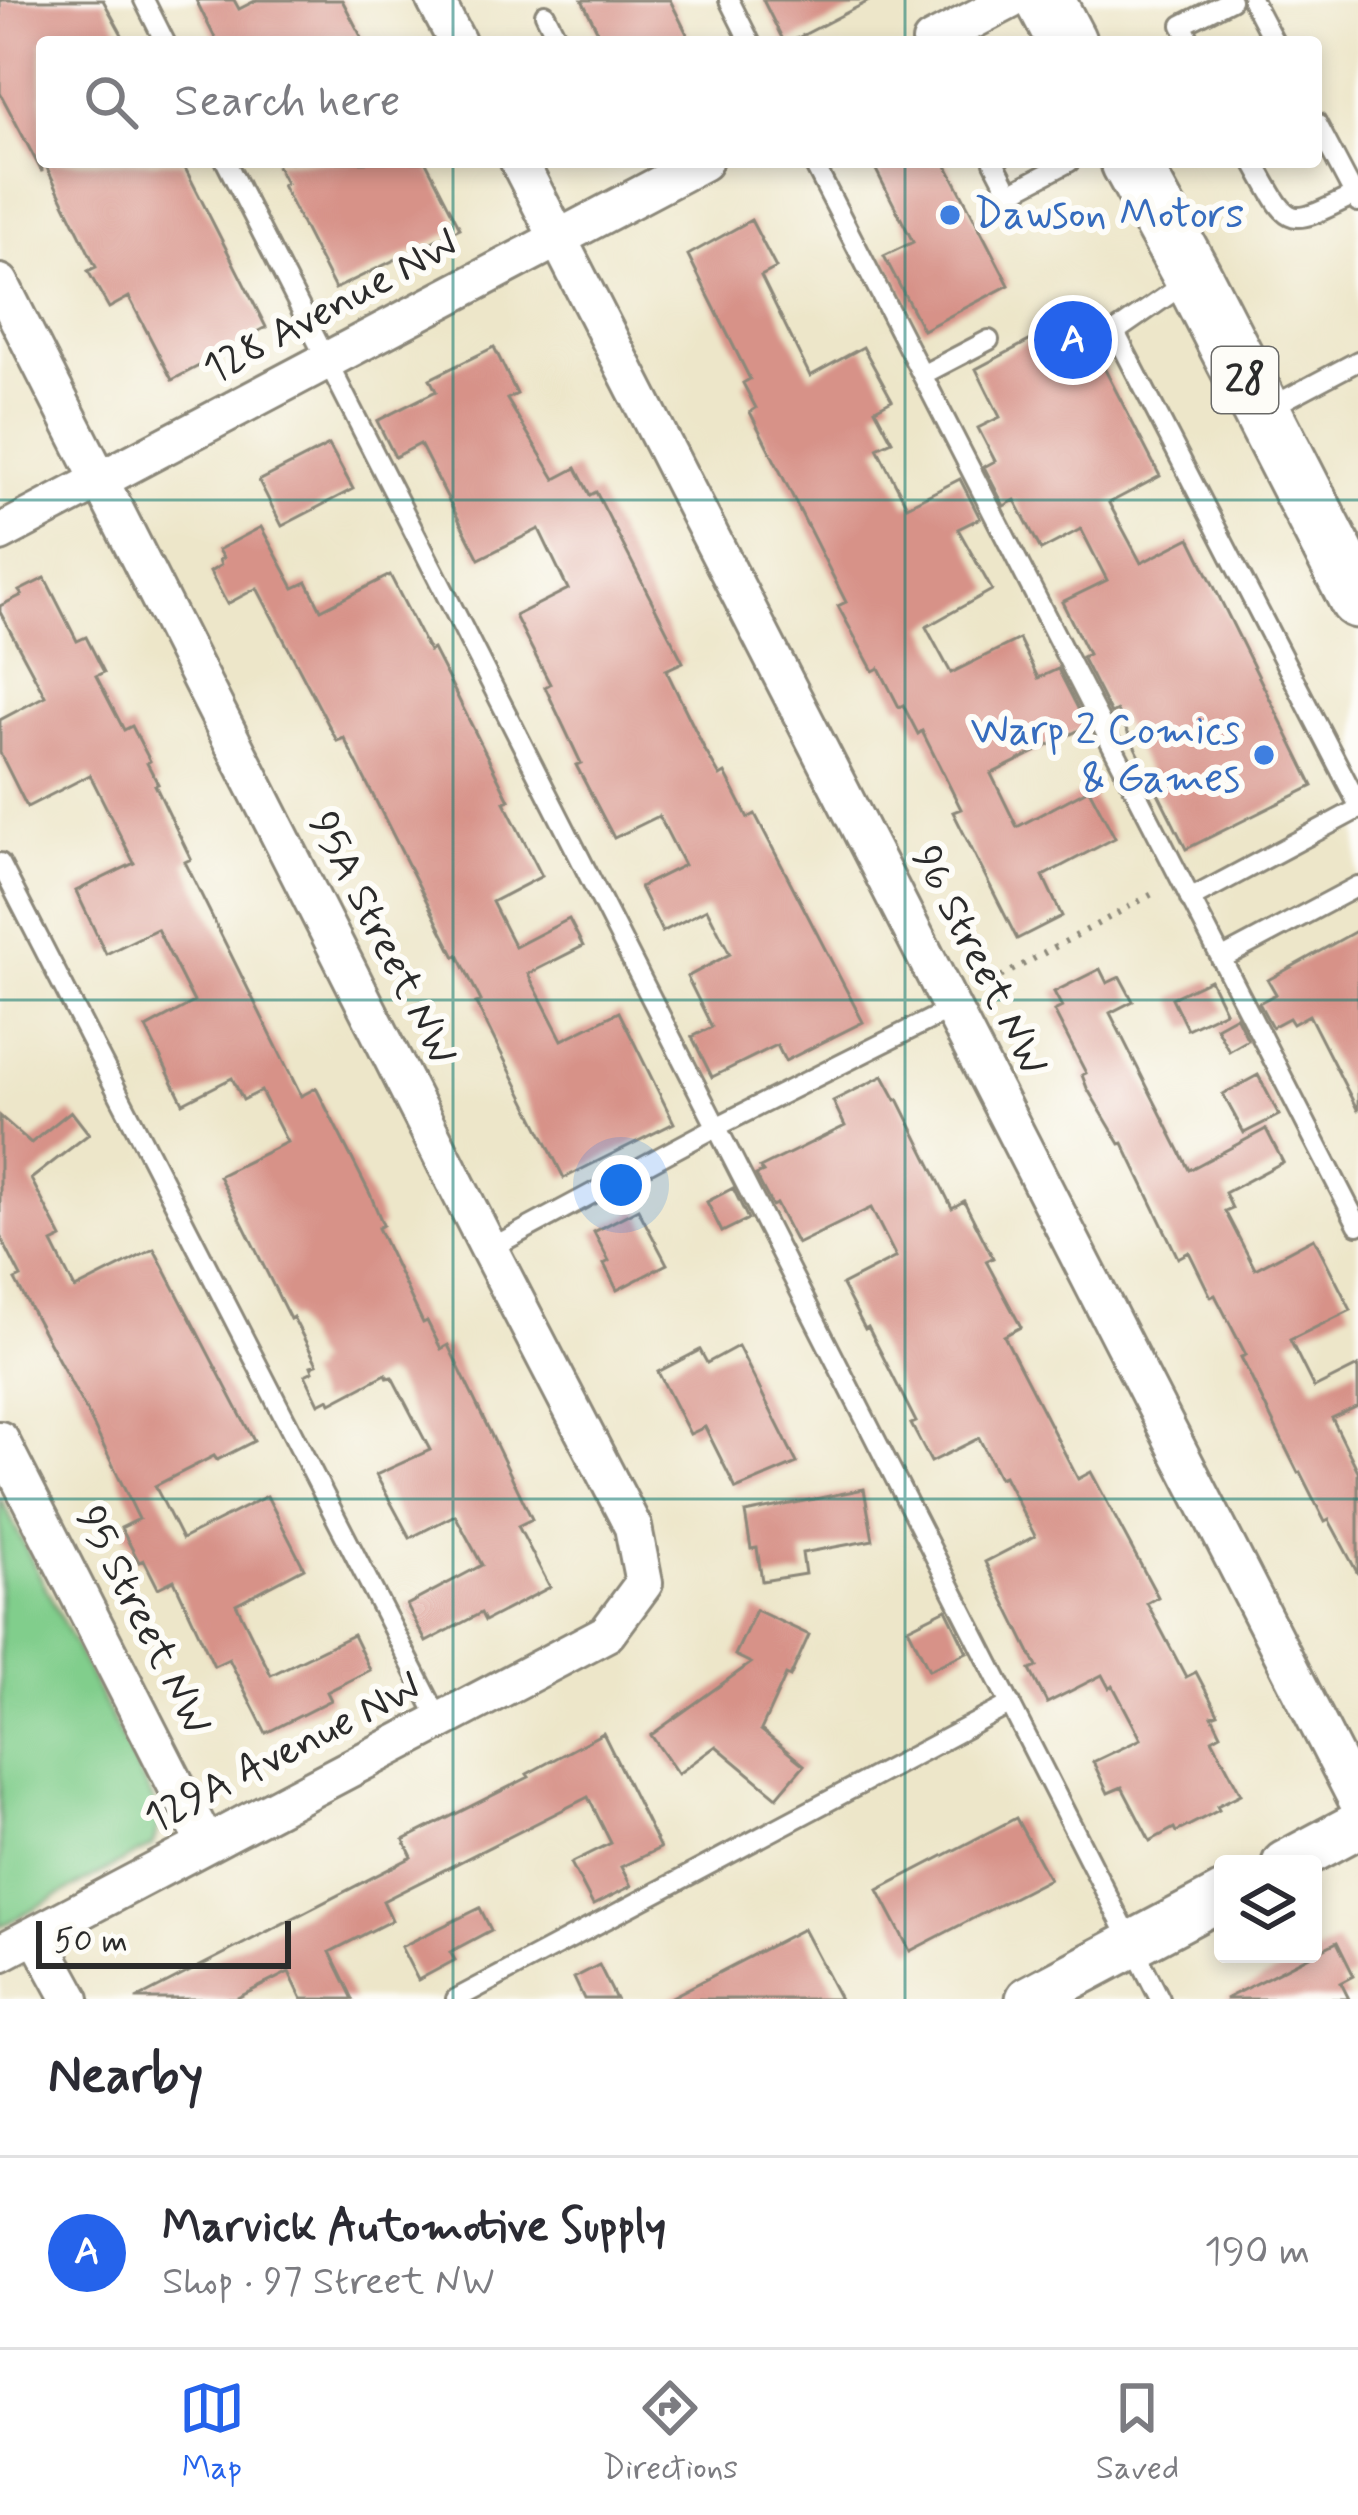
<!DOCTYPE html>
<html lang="en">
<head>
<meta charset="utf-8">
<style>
	:root { --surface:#fff; --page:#f2f2f3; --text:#2b2b33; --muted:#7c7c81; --line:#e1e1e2; --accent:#2563eb }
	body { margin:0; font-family:Mynerve,sans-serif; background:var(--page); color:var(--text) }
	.controls { position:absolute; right:36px; bottom:36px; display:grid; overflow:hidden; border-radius:12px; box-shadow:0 6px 18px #0003 }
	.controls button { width:108px; height:108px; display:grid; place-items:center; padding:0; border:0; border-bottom:3px solid var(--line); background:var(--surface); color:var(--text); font:60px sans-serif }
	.scale { position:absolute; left:36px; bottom:30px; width:255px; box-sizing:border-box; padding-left:12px; border:6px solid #2b2b2b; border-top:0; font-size:33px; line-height:42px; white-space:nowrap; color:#2b2b2b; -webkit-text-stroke:9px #fdfcf7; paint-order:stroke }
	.you { position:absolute; left:621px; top:1185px; width:42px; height:42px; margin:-30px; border:9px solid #fff; border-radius:50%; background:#1a73e8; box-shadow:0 0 0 18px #1a73e833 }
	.badge { display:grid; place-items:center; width:78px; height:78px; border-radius:50%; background:var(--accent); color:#fff; font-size:39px; font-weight:700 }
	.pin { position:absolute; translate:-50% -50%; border:6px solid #fff; box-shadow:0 3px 12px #0006 }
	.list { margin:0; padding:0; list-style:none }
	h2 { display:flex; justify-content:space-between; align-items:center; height:156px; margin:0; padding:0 48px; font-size:51px }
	h2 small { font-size:39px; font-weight:400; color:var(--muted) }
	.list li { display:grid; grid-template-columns:78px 1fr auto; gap:36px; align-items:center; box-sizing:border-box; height:192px; padding:0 48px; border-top:3px solid var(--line) }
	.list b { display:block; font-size:45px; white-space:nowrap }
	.list p { margin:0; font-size:39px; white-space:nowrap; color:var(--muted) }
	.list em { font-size:39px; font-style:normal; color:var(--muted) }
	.icon { flex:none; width:66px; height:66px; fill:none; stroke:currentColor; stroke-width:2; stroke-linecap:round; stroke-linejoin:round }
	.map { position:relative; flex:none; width:1358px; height:1999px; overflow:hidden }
	.search { position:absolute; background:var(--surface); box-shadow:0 6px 18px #0003; left:36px; right:36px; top:36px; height:132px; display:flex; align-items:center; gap:30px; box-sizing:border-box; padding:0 42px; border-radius:12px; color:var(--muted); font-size:45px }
	.sheet { height:348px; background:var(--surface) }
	nav { display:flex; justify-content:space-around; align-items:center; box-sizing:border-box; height:168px; border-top:3px solid var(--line); background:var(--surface); font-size:33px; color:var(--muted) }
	nav a { display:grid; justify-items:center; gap:6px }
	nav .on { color:var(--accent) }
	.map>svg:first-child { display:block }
	.green { fill:#81ce8c; stroke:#567c5c; stroke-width:3 }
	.building { fill:#d79288 }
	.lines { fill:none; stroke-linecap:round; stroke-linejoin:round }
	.service-casing { stroke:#8c887a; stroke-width:24 }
	.minor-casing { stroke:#8c887a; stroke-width:42 }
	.tertiary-casing { stroke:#8c887a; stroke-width:51 }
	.primary-casing { stroke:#8c887a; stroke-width:63 }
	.path { stroke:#8c887a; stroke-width:6; stroke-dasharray:3 9; stroke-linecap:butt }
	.service { stroke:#fff; stroke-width:18 }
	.minor { stroke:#fff; stroke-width:36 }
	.tertiary { stroke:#fff; stroke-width:45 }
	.primary { stroke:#fff; stroke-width:57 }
	.grid { fill:none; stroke:#0f766e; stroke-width:3; stroke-opacity:0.55 }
	.shop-dot { fill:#3f7fe0; stroke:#fdfcf7; stroke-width:4.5 }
	.labels { text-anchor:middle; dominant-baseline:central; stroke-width:12; stroke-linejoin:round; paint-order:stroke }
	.shield { fill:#fdfcf7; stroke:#6a6a68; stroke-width:3 }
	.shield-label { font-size:39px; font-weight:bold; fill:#2b2b2b }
	.shop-label { font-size:42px; fill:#366cbe; stroke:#fdfcf7; text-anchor:start }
	.street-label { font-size:42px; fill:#2b2b2b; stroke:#fdfcf7 }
</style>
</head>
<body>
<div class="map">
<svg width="1358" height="1999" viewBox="0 0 1358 1999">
	<rect width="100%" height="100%" fill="#fdfcf7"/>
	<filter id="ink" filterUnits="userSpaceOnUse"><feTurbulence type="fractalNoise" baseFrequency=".00833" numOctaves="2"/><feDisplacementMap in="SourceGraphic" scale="24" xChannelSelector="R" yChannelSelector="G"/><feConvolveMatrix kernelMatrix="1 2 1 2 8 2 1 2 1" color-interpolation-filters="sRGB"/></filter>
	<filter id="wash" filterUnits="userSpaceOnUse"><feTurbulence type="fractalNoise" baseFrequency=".004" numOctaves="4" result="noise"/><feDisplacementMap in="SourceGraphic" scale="48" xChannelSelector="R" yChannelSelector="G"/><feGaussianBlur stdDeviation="2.7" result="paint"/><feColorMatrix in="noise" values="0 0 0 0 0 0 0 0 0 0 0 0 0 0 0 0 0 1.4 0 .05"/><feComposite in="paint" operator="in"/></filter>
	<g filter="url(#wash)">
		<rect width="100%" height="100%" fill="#ede6c9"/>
		<!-- green -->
		<path class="green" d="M0,1497L162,1818L152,1846L0,1927Z"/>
		<g id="blocks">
			<!-- building -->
			<path class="building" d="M0,0H103L126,42H42V172L0,93Z
				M196,0H234L239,9L257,0H342L364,42H217Z
				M582,0H670L691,42H603Z
				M763,0H871L790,42H784Z
				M44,162H182L266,327L240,341L241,344L172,380L129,297L109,308L88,271L96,267Z
				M275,162H426L460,228L335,289L282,185L286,183Z
				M872,162H945L1009,285L923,330L884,256L913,242Z
				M751,220L776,268L761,276L810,376L863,347L892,400L875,409L892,441L877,448L907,506L960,479L980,518L958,529L992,590L926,627L951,673L1019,639L1038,678L1058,669L1087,726L991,774L1017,827L1089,789L1115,838L1043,876L1062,916L1017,939L953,812L961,809L922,731L918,734L903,705L899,707L879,668L873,671L838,606L846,602L750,412L756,408L743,383L750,379L688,255Z
				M1086,311L1111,357L1101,362L1160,476L1109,503L1141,563L1190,538L1313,786L1186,849L1117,711L1111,714L1082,657L1088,654L1062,602L1107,580L1081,529L1041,550L1015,500L1004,506L984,467L995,461L978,428L1000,417L976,369Z
				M494,347L517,394L507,399L555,479L576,468L590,495L596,492L683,662L666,670L705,750L720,776L725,773L748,818L755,814L863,1022L785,1061L777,1045L712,1077L692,1037L712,1027L687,977L730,954L707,909L662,932L640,887L684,865L659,816L614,838L576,765L581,763L545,687L550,684L515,616L568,589L539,529L479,559L420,444L395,457L377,421L436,391L430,379Z
				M329,445L353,489L282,526L259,481Z
				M261,527L294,588L307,582L321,610L390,575L429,651L433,649L451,684L509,800L504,802L542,876L492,902L515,947L569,919L583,946L528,974L562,1040L619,1012L674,1123L564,1178L476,1003L481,1001L458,955L455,957L344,738L337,741L257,588L227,604L210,572L221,565L219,560L223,558L218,550Z
				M45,578L77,641L86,637L104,672L96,676L124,730L132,726L150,761L147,763L158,784L155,785L191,859L185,862L301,1096L316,1088L370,1194L383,1225L378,1228L423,1323L427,1321L441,1349L448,1345L532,1519L518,1526L550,1587L485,1621L481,1613L426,1642L407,1605L482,1565L455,1515L410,1538L376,1475L430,1450L392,1377L388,1378L386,1374L331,1403L329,1399L319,1404L305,1375L313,1371L311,1366L317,1364L293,1317L290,1319L219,1176L287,1142L261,1091L243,1100L232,1078L183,1103L146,1028L194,1002L157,929L106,954L76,891L134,863L90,775L27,807L0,753V720L45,696L0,612V606L22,595L19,591Z
				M1358,930V1111L1309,1015L1293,1024L1289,1018L1272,1027L1259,1003L1276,994L1268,980Z
				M1100,969L1107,983L1120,977L1133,1001L1110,1013L1189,1170L1266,1129L1283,1162L1225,1193L1232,1208L1225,1211L1255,1269L1314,1238L1351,1310L1290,1340L1314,1388L1358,1366V1406L1332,1418L1358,1471V1574L1329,1520L1325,1522L1300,1472L1298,1473L1241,1357L1246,1355L1215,1295L1211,1297L1189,1252L1178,1258L1123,1143L1120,1144L1087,1088L1082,1075L1086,1073L1054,1011L1062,1007L1054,992Z
				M1210,980L1225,1011L1187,1029L1172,998Z
				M1236,1016L1248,1040L1229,1051L1216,1027Z
				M1258,1075L1279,1115L1244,1133L1223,1094Z
				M883,1076L896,1100L898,1099L952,1208L964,1201L993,1258L986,1261L1021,1327L1004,1336L1078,1479L1091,1472L1158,1597L1147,1603L1186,1677L1196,1672L1218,1714L1212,1716L1221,1734L1212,1739L1241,1794L1217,1806L1219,1810L1176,1832L1174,1828L1150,1841L1122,1787L1108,1793L1093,1762L1141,1739L1113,1686L1109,1688L1102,1675L1047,1703L1030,1670L1037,1667L985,1562L1035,1536L1004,1476L999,1478L979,1438L931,1462L911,1424L916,1422L868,1327L865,1329L842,1285L896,1257L871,1208L797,1244L776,1204L772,1206L756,1175L763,1172L760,1168L845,1126L833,1101Z
				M71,1111L89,1134L31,1179L62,1238L52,1243L75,1289L154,1249L254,1441L217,1460L214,1456L155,1486L182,1539L267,1496L304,1568L236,1604L271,1675L353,1635L370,1670L327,1692L331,1700L266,1733L229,1659L214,1666L174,1580L158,1588L144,1560L139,1562L121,1528L139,1519L89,1416L15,1280L21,1277L0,1236V1116L31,1143Z
				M733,1188L748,1219L722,1232L707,1202Z
				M638,1209L667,1264L617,1290L604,1264L609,1261L594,1232Z
				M738,1346L797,1463L736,1489L705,1427L690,1434L658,1372L700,1350L707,1363Z
				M864,1489L873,1540L802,1553L805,1574L762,1581L757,1548L751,1549L745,1513Z
				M946,1609L967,1652L929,1670L908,1628Z
				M756,1610L809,1635L790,1677L786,1675L761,1730L804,1765L777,1797L716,1746L678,1774L651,1735L751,1663L735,1655Z
				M603,1733L660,1848L621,1867L631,1886L593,1905L571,1863L611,1843L588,1797L383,1901L392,1920L330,1952L353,1999H302L289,1972L235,1999H136L412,1857L404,1840L529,1777L527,1774Z
				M1016,1818L1049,1879L910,1951L878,1890Z
				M480,1908L491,1930L450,1952L455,1960L418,1980L401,1947Z
				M803,1929L840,1999H668Z
				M1337,1942L1354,1976L1341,1983L1349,1999H1225Z
				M599,1965L616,1999H584L574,1978Z"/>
		</g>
	</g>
	<g filter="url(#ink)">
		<use href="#blocks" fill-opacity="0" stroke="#8c887a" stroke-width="3"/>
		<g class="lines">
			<defs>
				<path id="service" d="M144,0L165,42
					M729,0L750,42
					M1252,0L1274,42
					M545,14L559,42
					M1191,42L1182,25L1231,0
					M1316,122L1358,202
					M226,162L1160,1999
					M813,162L1358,1225
					M994,162L1010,193L1069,162
					M1254,162C1291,228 1285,229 1354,195
					M1187,282L1115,332L1358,804
					M922,375L989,340
					M1267,409L1358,361
					M0,863L441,1723
					M1190,899L1358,809
					M1221,959L1358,886
					M489,1249L718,1126L953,1008
					M456,1999L1011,1704"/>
				<path id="minor" d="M435,0L457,42
					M931,42L1011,0
					M519,162L1358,1802
					M0,283L489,1249L633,1527L644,1583L607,1633L0,1953
					M0,533L703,162
					M0,1440L206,1844
					M36,1935L71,1999"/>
				<path id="tertiary" d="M1285,1864L1358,1825
					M1029,1999L1223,1896"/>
				<path id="primary" d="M1045,0L1067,42
					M1130,162L1193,277L1358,599"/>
			</defs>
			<!-- service casing -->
			<use href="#service" class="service-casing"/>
			<!-- minor casing -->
			<use href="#minor" class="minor-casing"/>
			<!-- tertiary casing -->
			<use href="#tertiary" class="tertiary-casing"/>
			<!-- primary casing -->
			<use href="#primary" class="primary-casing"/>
			<!-- path -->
			<path class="path" d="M980,988L1158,891"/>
			<!-- service -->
			<use href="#service" class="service"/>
			<!-- minor -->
			<use href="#minor" class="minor"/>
			<!-- tertiary -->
			<use href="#tertiary" class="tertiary"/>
			<!-- primary -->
			<use href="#primary" class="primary"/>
		</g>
	</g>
	<!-- grid -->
	<path class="grid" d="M453,0V42M905,0V42M453,162V1999M905,162V1999M0,500H1358M0,1000H1358M0,1499H1358"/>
	<!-- markers -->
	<g class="shop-dot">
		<circle cx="950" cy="215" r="12"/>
		<circle cx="1264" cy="755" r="12"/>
	</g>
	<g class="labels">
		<!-- shield labels -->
		<rect class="shield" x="1212" y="347" width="66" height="66" rx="9"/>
		<g class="shield-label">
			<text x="1245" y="380">28</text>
		</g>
		<!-- shop labels -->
		<g class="shop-label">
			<text x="974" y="215">Dawson Motors</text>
			<text x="1240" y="731" text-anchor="end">Warp 2 Comics<tspan x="1240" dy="48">&amp; Games</tspan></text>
		</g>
		<!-- street labels -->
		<g class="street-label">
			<text transform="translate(331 308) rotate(-28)">128 Avenue NW</text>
			<text transform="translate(382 939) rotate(63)">95A Street NW</text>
			<text transform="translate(979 961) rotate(63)">96 Street NW</text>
			<text transform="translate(143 1621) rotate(63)">95 Street NW</text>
			<text transform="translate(283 1754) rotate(-27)">129A Avenue NW</text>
		</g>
	</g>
</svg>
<div class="controls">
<button><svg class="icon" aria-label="layers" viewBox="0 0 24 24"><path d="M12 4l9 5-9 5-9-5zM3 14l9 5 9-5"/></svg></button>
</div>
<div class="scale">50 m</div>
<div class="you"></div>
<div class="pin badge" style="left:1073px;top:340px">A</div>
<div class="search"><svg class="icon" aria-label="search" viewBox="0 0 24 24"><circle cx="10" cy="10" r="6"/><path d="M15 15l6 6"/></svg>Search here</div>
</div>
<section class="sheet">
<h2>Nearby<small></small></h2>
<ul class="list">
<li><span class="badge">A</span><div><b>Marvick Automotive Supply</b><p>Shop · 97 Street NW</p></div><em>190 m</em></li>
</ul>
</section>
<nav>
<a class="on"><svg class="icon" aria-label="map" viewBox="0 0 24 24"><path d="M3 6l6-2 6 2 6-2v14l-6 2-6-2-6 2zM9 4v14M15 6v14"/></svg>Map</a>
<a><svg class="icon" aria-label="directions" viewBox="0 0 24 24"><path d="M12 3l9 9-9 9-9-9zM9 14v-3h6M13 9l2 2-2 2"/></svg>Directions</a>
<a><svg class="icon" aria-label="saved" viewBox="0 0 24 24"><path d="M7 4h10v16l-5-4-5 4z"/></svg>Saved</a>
</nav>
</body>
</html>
